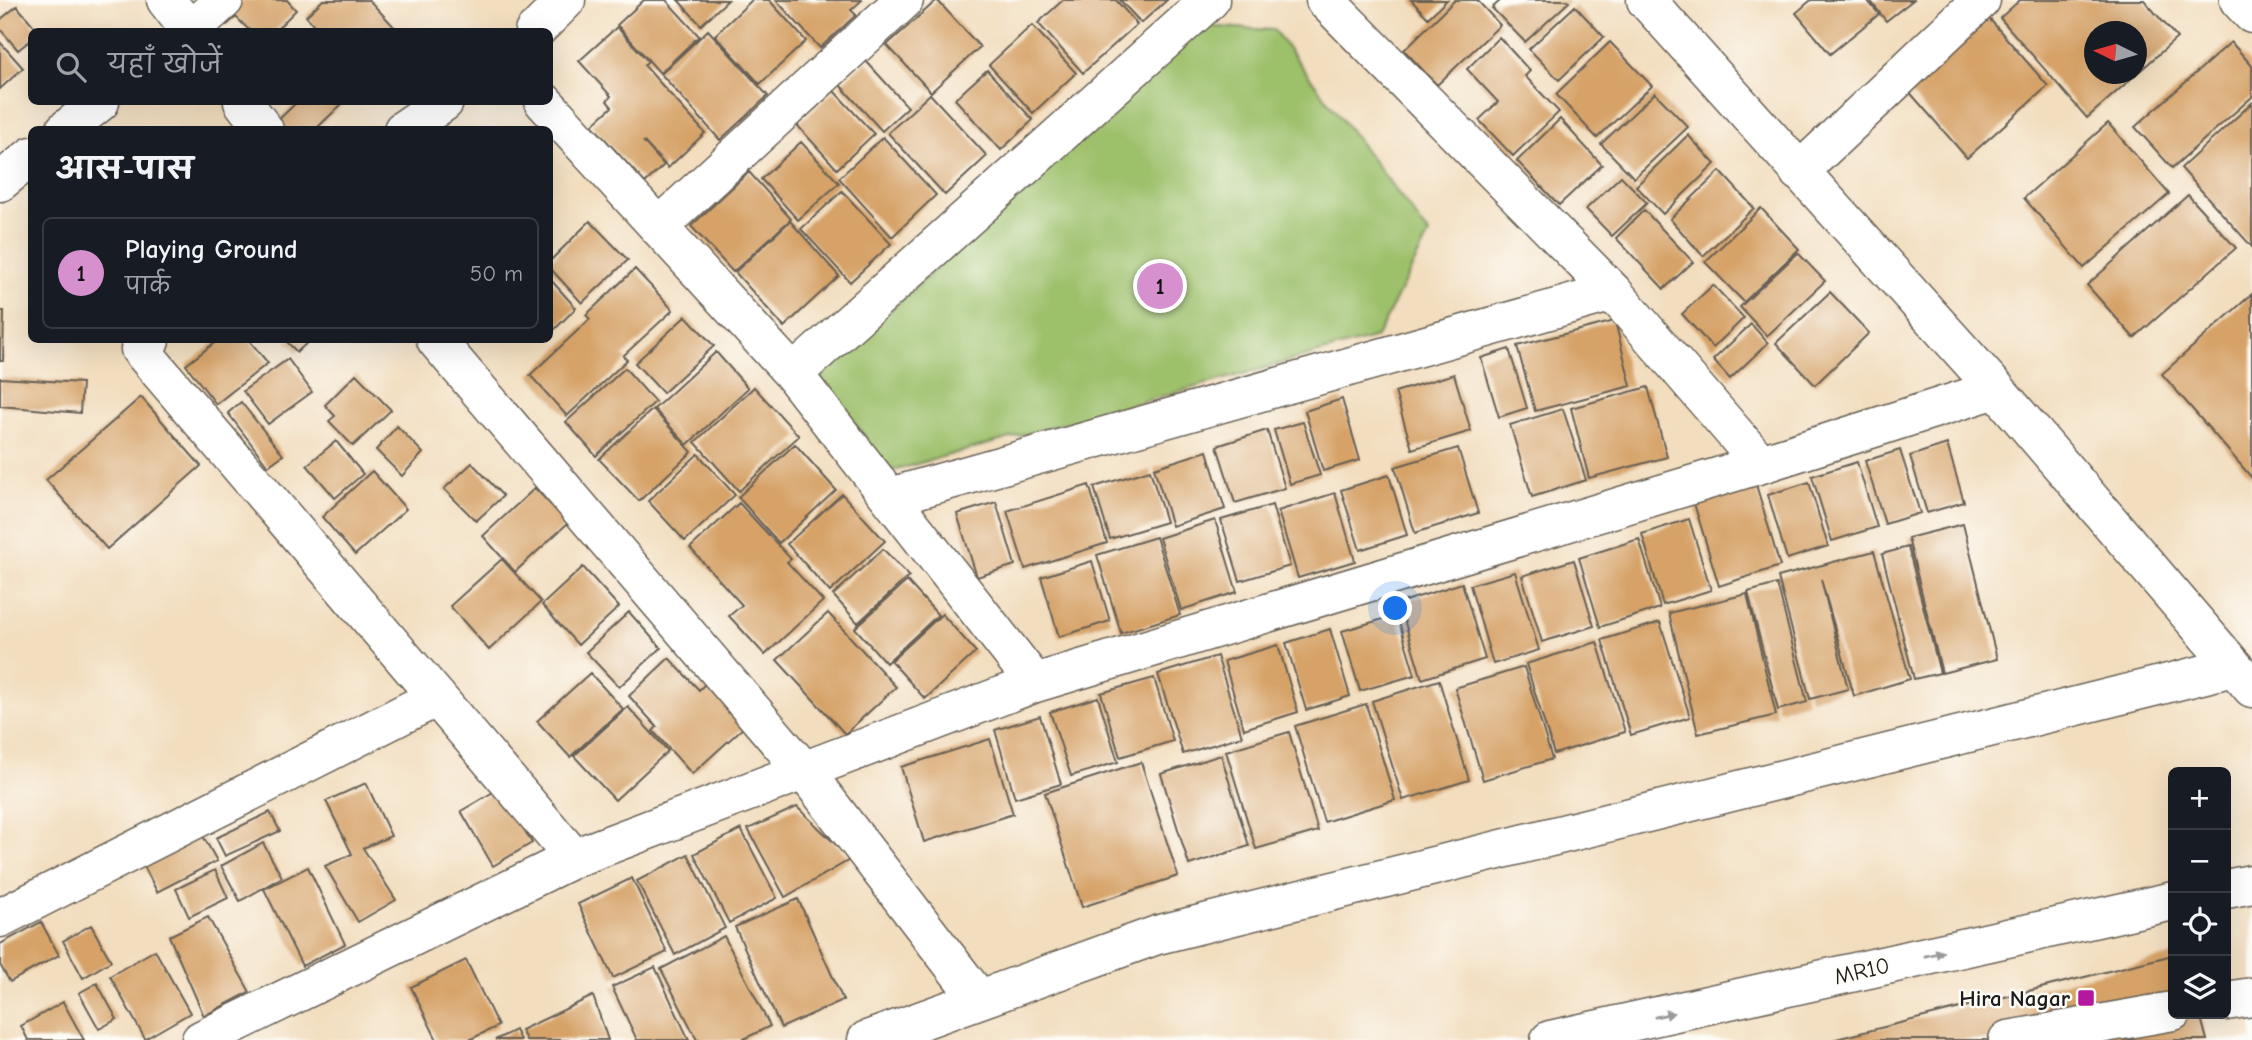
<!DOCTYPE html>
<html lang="hi">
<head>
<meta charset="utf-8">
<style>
	:root { --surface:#171b24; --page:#20242c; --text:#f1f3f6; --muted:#9ea1a6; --line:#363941; --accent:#d690ce }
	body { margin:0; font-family:"Comic Neue","Playpen Sans Deva",sans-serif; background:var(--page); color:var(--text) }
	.controls { position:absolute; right:21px; bottom:21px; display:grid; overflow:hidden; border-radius:10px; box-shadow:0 7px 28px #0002 }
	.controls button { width:63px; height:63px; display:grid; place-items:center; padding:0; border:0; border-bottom:2px solid var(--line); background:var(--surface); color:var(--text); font:35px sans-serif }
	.compass { position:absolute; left:2084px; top:21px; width:63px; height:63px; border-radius:50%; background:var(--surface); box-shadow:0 7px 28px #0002; rotate:275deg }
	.you { position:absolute; left:1396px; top:609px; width:24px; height:24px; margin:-18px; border:5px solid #fff; border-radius:50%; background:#1a73e8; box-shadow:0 0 0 10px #1a73e833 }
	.badge { display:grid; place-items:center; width:46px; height:46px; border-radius:50%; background:var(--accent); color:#111; font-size:23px; font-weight:700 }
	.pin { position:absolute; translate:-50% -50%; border:4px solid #fff; box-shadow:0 2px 7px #0006 }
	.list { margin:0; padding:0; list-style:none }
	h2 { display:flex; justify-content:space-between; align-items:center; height:91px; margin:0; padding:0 28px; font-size:30px }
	h2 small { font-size:23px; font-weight:400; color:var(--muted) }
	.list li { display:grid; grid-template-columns:46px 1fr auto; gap:21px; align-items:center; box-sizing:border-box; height:112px; margin:0 14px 14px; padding:0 14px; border:2px solid var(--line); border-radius:10px }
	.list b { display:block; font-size:26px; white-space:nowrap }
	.list p { margin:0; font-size:23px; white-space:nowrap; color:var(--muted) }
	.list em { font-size:23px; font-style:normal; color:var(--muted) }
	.icon { flex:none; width:38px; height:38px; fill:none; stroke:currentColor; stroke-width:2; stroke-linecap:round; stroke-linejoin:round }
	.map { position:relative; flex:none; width:2252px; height:1040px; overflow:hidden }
	.search { position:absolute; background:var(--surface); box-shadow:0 7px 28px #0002; left:28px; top:28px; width:525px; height:77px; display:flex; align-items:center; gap:18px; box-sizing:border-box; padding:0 24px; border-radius:10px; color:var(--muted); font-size:26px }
	.panel { position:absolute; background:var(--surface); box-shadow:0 7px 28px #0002; left:28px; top:126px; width:525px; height:217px; border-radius:10px }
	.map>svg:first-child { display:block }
	.green { fill:#9dc06a; stroke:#5c6e43; stroke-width:2 }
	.building { fill:#d6a268; fill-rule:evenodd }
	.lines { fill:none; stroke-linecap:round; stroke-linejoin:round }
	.street-casing { stroke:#676055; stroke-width:41 }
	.secondary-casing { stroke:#676055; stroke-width:41 }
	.primary-casing { stroke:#676055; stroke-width:41 }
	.street { stroke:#fff; stroke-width:38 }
	.secondary { stroke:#fff; stroke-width:38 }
	.primary { stroke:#fff; stroke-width:38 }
	.oneway { fill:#999 }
	.poi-dot { fill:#b5179e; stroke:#fdfcf7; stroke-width:2.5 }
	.labels { text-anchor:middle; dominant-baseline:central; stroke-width:5; stroke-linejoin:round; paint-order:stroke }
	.street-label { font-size:23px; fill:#1c1c1c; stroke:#fdfcf7 }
	.poi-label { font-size:23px; font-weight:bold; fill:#1c1c1c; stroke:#fdfcf7; text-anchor:end }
</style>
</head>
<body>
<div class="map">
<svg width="2252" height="1040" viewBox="0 0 2252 1040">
	<rect width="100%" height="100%" fill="#fdfcf7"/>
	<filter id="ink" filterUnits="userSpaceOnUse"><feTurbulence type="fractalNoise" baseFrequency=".0143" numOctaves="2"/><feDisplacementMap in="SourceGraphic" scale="14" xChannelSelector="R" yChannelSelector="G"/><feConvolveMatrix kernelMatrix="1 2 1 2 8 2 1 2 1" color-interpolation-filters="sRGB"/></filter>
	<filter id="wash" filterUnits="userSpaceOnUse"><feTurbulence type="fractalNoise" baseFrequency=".00686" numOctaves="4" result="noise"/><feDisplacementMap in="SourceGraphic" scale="28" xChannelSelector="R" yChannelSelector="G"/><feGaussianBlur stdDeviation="1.57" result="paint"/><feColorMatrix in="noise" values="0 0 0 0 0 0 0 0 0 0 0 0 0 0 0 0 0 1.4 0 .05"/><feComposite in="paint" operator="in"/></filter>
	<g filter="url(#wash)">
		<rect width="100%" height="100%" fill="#f2ddbe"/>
		<!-- green -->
		<path class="green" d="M1199,26L1274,30L1429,234L1377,337L891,471L819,376Z"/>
		<g id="blocks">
			<!-- building -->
			<path class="building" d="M211,0H287L296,10L274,32H251L236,17L227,25L206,4Z
				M323,0H369L399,32H320L306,16Z
				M644,0H666L699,36L660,73L617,25Z
				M678,0H728L701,25Z
				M752,0H769L806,41L760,84L715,35Z
				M776,0H862L851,10L856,15L820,48Z
				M937,0L980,47L931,92L887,45Z
				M1063,0H1116L1137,24L1083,73L1038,23Z
				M1120,0H1167L1141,23Z
				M1411,0H1447L1428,18Z
				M1455,0H1477L1500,25L1437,85L1404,50Z
				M1501,0H1567L1569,2L1525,42L1492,8Z
				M1811,0H1867L1879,14L1830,54L1796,13Z
				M1870,0H1913L1886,21Z
				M2020,0H2144L2177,38L2087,118L2000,18ZM2094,32H2136V74H2094Z
				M17,6L39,32H32V39L18,50L0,29V20Z
				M1575,6L1604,37L1559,80L1529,49Z
				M1987,16L2048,86L1967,158L1906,88Z
				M1032,25L1076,73L1033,113L989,65Z
				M617,27L648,61L644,65L705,133L668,168L643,141L664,165L645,183L592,125L612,107L607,101L611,96L579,61Z
				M708,30L768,96L720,140L661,74Z
				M1499,37L1530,71L1525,76L1559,112L1513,156L1479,120L1498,102L1467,69Z
				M0,42L23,68L0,89Z
				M1610,42L1652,86L1597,138L1556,94Z
				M2231,42L2252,66V97L2172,168L2135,127Z
				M866,61L908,107L882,131L840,85Z
				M987,70L1033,120L1001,150L955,99Z
				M834,91L874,134L837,169L797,125Z
				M1655,93L1688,127L1634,178L1601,144Z
				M930,94L987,156L945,195L888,133Z
				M297,102H344L315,130H281L275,123Z
				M2252,103V247L2181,168Z
				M1560,119L1602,165L1559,205L1517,161Z
				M2108,123L2169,194L2084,268L2024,198Z
				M1688,135L1715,164L1663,214L1636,186Z
				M883,137L936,195L892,237L839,178Z
				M801,142L839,183L798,220L761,179Z
				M1720,171L1754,208L1703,256L1670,219Z
				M749,172L791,219L733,272L691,226Z
				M1621,176L1647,203L1612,236L1586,209Z
				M842,191L891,244L850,282L801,229Z
				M2188,195L2236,248L2134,338L2087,285Z
				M1761,208L1799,249L1744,302L1705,262Z
				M1644,210L1693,262L1664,289L1616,238Z
				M590,221L628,260L582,303L550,268V261Z
				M790,221L839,276L784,327L735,272Z
				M1798,253L1825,281L1767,336L1740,307Z
				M635,269L673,310L623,356L627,360L567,416L530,375L590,319L586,315Z
				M550,279L576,308L550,334Z
				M1713,285L1744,318L1713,348L1682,314Z
				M1830,292L1869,333L1815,385L1776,343Z
				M2252,294V478L2162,374Z
				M0,311H4L3,361H0Z
				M686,316L714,346L663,393L635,363Z
				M1615,321L1631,386L1535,411L1517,346Z
				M1751,324L1768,343L1730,379L1713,360Z
				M218,340H249L268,363L216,404L186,365Z
				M285,340H310L297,352Z
				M1509,349L1527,408L1499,417L1481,358Z
				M716,352L748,388L687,445L654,409Z
				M288,359L312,392L268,424L243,391Z
				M625,368L655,402L596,456L566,422Z
				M356,374L391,410L353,446L329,421L335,416L325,405Z
				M1454,374L1471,431L1412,449L1395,392Z
				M0,378L82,383L80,413L0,406Z
				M754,387L799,436L739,491L695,442Z
				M1648,387L1667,457L1589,478L1571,408Z
				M141,397L201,466L107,549L46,480Z
				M1342,399L1360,460L1323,471L1305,411Z
				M241,402L283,455L268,466L228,413Z
				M653,409L692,452L639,501L599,459Z
				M1563,409L1586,480L1532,497L1510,425Z
				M1303,422L1320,475L1290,484L1274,430Z
				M397,426L423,453L402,476L376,450Z
				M1267,430L1285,488L1235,503L1217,446Z
				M336,441L363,474L335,498L307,465Z
				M795,444L836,490L779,543L738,497Z
				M1947,444L1964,502L1927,513L1910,456Z
				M1458,448L1478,513L1415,533L1395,467Z
				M1900,450L1920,513L1885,524L1865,461Z
				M1207,451L1225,509L1172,526L1154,468Z
				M698,454L735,495L685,541L648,501Z
				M1857,462L1877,527L1832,541L1812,476Z
				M472,463L503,496L476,521L444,489Z
				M1150,470L1166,522L1110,539L1094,487Z
				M372,471L406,509L355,555L322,517Z
				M1389,475L1407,535L1360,550L1341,490Z
				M1755,481L1780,566L1719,586L1693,500Z
				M1809,482L1828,546L1787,559L1768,495Z
				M1089,485L1107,543L1025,569L1007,511Z
				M535,488L568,523L515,572L483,536Z
				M1335,493L1355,561L1298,578L1278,511Z
				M842,494L885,541L830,592L787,544Z
				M996,502L1015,565L977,577L957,514Z
				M739,503L791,559L787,562L823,601L765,655L729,616L742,605L690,548Z
				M1272,505L1290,566L1240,581L1221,520Z
				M1689,519L1711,590L1663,605L1642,534Z
				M1215,520L1237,592L1181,610L1159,538Z
				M1963,524L1997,659L1942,673L1908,538Z
				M1156,537L1180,615L1121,633L1097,555Z
				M1639,539L1660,608L1600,627L1579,558Z
				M1908,547L1940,673L1914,679L1882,554Z
				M883,549L909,576L858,623L833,595Z
				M1874,551L1910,679L1854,696L1821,579L1848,689L1810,699L1778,577Z
				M502,559L541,602L489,650L450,606Z
				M1574,560L1594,626L1542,642L1522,576Z
				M1092,561L1110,621L1059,637L1041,577Z
				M583,567L619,607L578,645L542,605Z
				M1515,572L1539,650L1493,664L1470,585Z
				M907,581L938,615L886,663L855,628Z
				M1462,583L1485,659L1422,679L1399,603Z
				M1777,584L1807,702L1778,710L1748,592Z
				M1747,594L1776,715L1698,734L1669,613Z
				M629,612L661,648L619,687L586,652Z
				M828,613L896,687L845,734L777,660Z
				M942,614L976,652L925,699L891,661Z
				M1397,615L1415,675L1360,691L1342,631Z
				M1660,622L1690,717L1631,735L1602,640Z
				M1330,629L1350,696L1306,710L1286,643Z
				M1597,642L1625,732L1554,754L1526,664Z
				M1278,645L1298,712L1244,729L1224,661Z
				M1217,656L1242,736L1183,754L1158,674Z
				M669,658L699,690L706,683L745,726L692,774L653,731L657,727L629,696Z
				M1524,667L1552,759L1483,780L1455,688Z
				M590,673L623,709L570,757L537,721Z
				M1154,678L1173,741L1120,757L1101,693Z
				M1439,680L1469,780L1403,800L1372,701Z
				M1098,697L1118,762L1071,776L1050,712Z
				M1366,704L1395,800L1324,822L1295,726Z
				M628,707L668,751L615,800L574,756Z
				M1040,716L1061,784L1015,798L995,730Z
				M1289,732L1318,831L1256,849L1226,751Z
				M990,739L1013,814L924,842L901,767Z
				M1221,755L1249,846L1189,865L1161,774Z
				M1141,762L1178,876L1082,907L1045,793Z
				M366,783L391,836L363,848L396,900L358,922L325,866L352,854L326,801Z
				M500,788L532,843L493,866L461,811Z
				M797,807L851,859L785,897L748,829Z
				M270,812L280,831L225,856L216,838Z
				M741,829L777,898L729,923L694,854Z
				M203,836L217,861L157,892L144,866Z
				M263,843L282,877L240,901L221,866Z
				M688,854L725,928L675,955L637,881Z
				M308,867L345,944L302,966L264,889Z
				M215,870L228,898L189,917L176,889Z
				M632,878L667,952L613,978L578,904Z
				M798,899L843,1000L781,1028L735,927Z
				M208,917L250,992L204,1016L169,936Z
				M41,922L59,955L10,982L0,965V944Z
				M91,925L111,961L83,978L63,941Z
				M724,936L770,1026L742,1040H697L661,969Z
				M155,950L190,1013L145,1039L110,976Z
				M2173,955V1014H2200L2207,1040H1832Z
				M466,960L498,1026L469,1040H437L411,987Z
				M655,967L689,1040H637L612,987Z
				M97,983L117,1019L99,1029L79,993Z
				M593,996L608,1040H526L521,1030Z
				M63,1002L84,1040H28L21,1026Z
				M515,1030L520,1040H495Z"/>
		</g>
	</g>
	<g filter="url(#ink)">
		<use href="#blocks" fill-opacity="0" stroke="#676055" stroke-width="2"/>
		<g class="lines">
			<defs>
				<path id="street" d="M166,0L191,32
					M1325,0L1613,292L1761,464
					M2239,0L2252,14
					M188,32L224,0
					M534,32L566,0
					M243,102L264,130
					M544,102L793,374L1035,683
					M65,130L100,102
					M403,130L444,102
					M1799,172L1981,0
					M0,182L32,156
					M658,227L904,0
					M150,340L140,349L574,858
					M436,340L805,772L979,999
					M793,374L1210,0
					M890,497L1613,292
					M0,918L437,697
					M201,1040L574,858L1035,683L1761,464L1996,389
					M867,1040L1157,935L2233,667"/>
				<path id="secondary" d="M1646,0L1996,389L2252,688"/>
				<path id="primary" d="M2226,889L2252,884
					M2226,1001L2252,997
					M1550,1040L2173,901
					M2008,1040L2173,1011"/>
			</defs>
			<!-- street casing -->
			<use href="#street" class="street-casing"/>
			<!-- secondary casing -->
			<use href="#secondary" class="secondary-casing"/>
			<!-- primary casing -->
			<use href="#primary" class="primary-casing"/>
			<!-- street -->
			<use href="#street" class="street"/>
			<!-- secondary -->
			<use href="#secondary" class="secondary"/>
			<!-- primary -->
			<use href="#primary" class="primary"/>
		</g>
		<!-- one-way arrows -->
		<defs><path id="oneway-solid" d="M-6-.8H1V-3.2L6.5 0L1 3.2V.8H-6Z" transform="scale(1.75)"/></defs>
		<g class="oneway">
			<use href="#oneway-solid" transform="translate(1934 954) rotate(-13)"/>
			<use href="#oneway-solid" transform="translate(1664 1015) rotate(-13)"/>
		</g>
	</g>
	<!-- markers -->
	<rect class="poi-dot" x="2077" y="989" width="18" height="18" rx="3.5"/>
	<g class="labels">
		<!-- street labels -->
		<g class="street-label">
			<text transform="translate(1862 971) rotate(-13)">MR10</text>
		</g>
		<!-- poi labels -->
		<g class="poi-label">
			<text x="2070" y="998">Hira Nagar</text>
		</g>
	</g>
</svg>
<div class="controls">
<button>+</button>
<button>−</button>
<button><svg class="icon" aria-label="locate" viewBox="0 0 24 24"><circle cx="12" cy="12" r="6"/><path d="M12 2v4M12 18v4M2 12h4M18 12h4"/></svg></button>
<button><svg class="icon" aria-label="layers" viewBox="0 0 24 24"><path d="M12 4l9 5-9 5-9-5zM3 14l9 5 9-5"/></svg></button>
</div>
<svg class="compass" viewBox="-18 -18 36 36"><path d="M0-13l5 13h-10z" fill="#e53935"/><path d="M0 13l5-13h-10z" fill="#9ea1a6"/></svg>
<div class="you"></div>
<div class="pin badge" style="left:1160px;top:286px">1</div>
<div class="search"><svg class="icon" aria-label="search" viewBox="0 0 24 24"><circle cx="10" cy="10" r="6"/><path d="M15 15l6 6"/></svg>यहाँ खोजें</div>
<section class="panel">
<h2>आस-पास<small></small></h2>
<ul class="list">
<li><span class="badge">1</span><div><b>Playing Ground</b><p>पार्क</p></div><em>50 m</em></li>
</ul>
</section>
</div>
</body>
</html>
